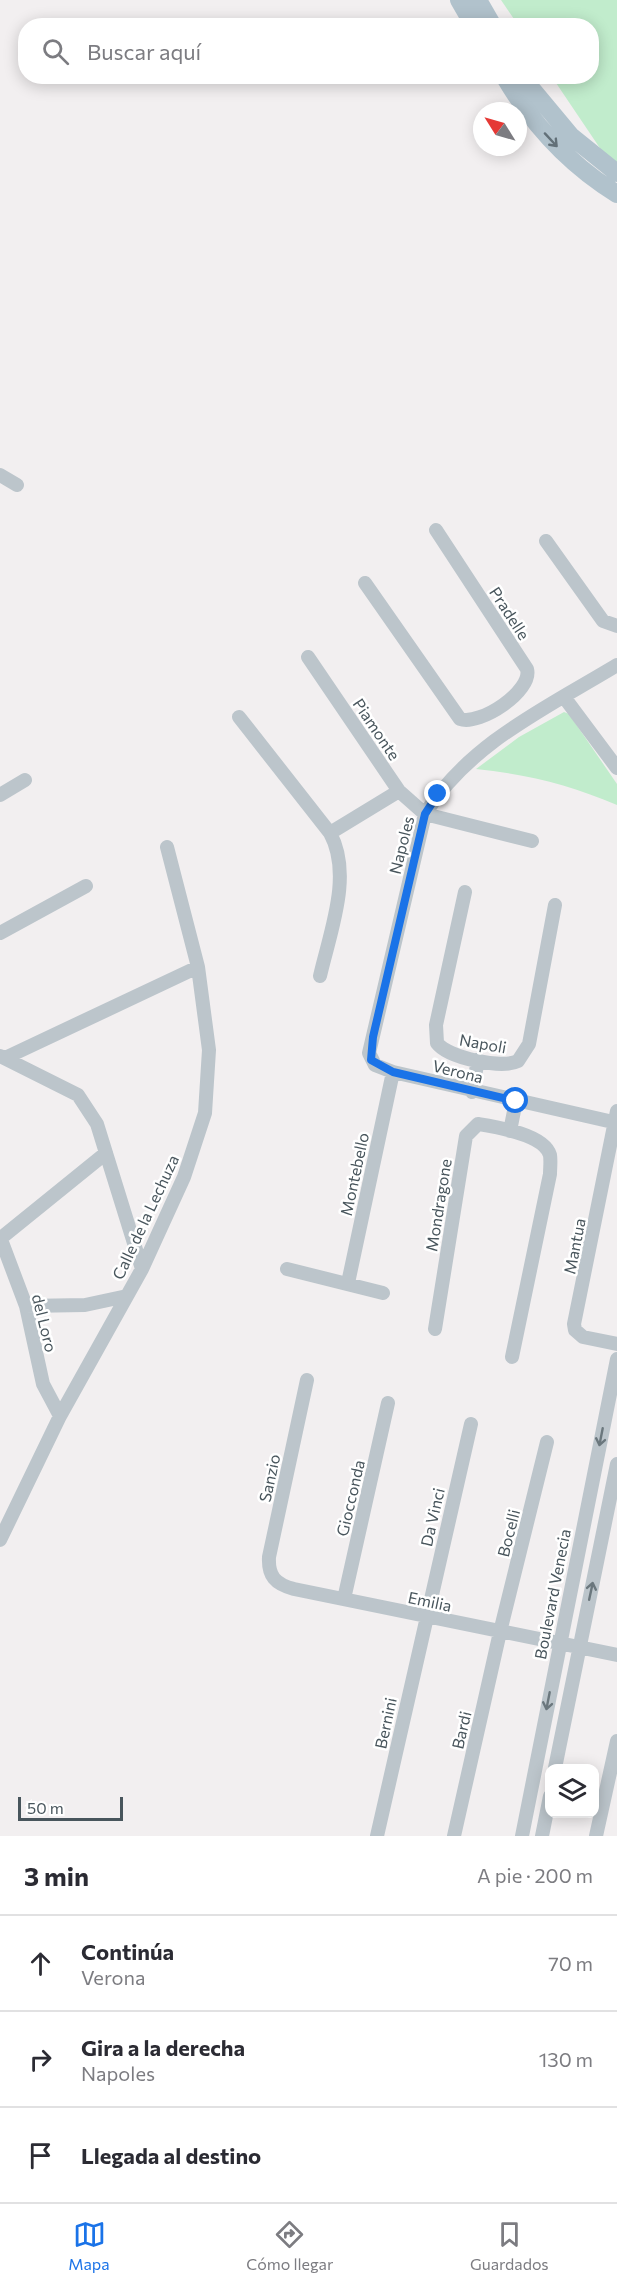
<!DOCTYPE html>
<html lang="es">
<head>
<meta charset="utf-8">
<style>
	:root { --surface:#fff; --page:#f7f7f7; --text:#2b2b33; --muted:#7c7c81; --line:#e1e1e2; --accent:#1a73e8 }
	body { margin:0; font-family:Commissioner,sans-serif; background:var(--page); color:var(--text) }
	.controls { position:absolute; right:18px; bottom:18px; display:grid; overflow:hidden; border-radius:12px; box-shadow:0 3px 15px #0003 }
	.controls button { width:54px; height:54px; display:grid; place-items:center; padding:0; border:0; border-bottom:2px solid var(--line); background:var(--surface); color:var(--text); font:30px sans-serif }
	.compass { position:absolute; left:473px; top:102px; width:54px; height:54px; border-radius:50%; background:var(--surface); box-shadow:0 3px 15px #0003; rotate:307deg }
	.scale { position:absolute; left:18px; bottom:15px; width:105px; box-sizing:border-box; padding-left:6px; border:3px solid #48555c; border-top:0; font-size:16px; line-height:21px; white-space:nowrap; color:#48555c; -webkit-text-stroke:4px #fff; paint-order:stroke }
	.stop { position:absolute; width:18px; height:18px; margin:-14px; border:4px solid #1a73e8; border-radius:50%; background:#fff }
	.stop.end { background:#1a73e8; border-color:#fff; box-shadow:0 2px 6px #0008 }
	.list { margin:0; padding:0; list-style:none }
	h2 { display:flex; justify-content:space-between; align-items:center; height:78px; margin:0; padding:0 24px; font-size:26px }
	h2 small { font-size:20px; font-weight:400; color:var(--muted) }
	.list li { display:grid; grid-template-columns:39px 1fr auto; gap:18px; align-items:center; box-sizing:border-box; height:96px; padding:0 24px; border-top:2px solid var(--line) }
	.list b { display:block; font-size:22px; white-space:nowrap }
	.list p { margin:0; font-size:20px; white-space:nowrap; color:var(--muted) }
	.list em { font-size:20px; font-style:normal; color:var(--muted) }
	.icon { flex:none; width:33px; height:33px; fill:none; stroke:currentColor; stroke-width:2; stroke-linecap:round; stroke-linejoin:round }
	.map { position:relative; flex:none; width:617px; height:1836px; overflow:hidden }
	.search { position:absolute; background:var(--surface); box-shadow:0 3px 15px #0003; left:18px; right:18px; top:18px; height:66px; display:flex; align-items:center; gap:15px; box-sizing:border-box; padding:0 21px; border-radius:24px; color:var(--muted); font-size:22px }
	.sheet { height:366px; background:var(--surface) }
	nav { display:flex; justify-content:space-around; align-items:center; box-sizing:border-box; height:84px; border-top:2px solid var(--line); background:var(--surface); font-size:16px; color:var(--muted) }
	nav a { display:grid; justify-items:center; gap:3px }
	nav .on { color:var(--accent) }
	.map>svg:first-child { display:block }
	.green { fill:#c1eccc }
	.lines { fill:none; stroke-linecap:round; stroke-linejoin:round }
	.minor { stroke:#bcc5cb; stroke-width:14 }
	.major { stroke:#b1c2cc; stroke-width:18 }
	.oneway { stroke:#627078 }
	.oneway2 { stroke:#6b777d }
	.route { stroke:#1a73e8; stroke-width:8 }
	.labels { text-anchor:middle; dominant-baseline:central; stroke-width:5; stroke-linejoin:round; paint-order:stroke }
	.street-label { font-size:16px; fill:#48555c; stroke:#fff }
</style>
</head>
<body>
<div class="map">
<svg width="617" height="1836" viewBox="0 0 617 1836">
	<rect width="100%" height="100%" fill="#f2eff0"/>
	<!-- green -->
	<path class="green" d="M501,0H617V167L614,169L552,77L592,76V26L518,25Z
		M564,712L569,714L617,784V805C571,785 526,774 476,769L519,737Z"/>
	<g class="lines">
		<!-- minor -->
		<path class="minor" d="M0,475L17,485
			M546,541L603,621L617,626
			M365,583L460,719C480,726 533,691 527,669L436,530
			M308,657L399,791L425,814L532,841
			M617,665C548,707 469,743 425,814L369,1053L375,1065L393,1072L617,1123
			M564,697L617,768
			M239,717L330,833C353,875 330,932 320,976
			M0,795L25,780
			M330,833L399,791
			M465,892L436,1025L437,1043C448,1058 502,1069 518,1061L529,1044L555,905
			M0,933L86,886
			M0,1056L78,1095L97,1124L142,1269
			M5,1058L198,967
			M472,1092L478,1060
			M617,1111L574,1324L575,1330L583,1337L617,1344
			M510,1131L516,1101
			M0,1237L26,1306L43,1384L60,1416
			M1,1238L106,1153
			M287,1269L383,1293
			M348,1283L393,1072
			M26,1306L85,1305L127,1296
			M435,1329L466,1136L478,1124C496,1127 544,1134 550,1155C551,1161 550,1168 550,1174L512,1357
			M307,1380L269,1557C268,1576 275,1584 294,1589L617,1655
			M0,1540L60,1416L142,1269L184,1177L205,1113L209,1050L198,967L167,847
			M344,1599L388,1403
			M555,1768L617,1464
			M377,1836L471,1424
			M454,1836L500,1632L547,1442
			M522,1836L617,1359
			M542,1836L550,1796
			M596,1836L617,1741"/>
		<!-- major -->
		<path class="major" d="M459,0L474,26
			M478,0L493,26
			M504,76C532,124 570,165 617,194
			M521,76L571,136L617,173"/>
	</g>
	<!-- one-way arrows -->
	<defs><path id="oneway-shaft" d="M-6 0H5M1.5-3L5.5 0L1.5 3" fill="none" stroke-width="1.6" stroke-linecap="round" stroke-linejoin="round" transform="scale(1.5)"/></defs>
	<use class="oneway" href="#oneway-shaft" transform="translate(551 140) rotate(47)"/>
	<g class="oneway2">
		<use href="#oneway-shaft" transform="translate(601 1437) rotate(101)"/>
		<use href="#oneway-shaft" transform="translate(591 1591) rotate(-78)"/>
		<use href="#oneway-shaft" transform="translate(548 1701) rotate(101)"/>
	</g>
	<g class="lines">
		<!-- route -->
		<path class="route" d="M438,794L425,814L373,1037L371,1060L393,1072L516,1101"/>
	</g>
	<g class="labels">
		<!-- street labels -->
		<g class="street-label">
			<text transform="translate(510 613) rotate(57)">Pradelle</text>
			<text transform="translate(377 729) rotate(56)">Piamonte</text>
			<text transform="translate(401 845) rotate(-76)">Napoles</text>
			<text transform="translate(483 1043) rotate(10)">Napoli</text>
			<text transform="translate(458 1071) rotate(14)">Verona</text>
			<text transform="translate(354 1174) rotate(-78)">Montebello</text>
			<text transform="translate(438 1205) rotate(-81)">Mondragone</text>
			<text transform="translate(145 1217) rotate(-65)">Calle de la Lechuza</text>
			<text transform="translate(574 1246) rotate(-79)">Mantua</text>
			<text transform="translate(45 1323) rotate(76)">del Loro</text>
			<text transform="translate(269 1478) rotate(-78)">Sanzio</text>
			<text transform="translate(350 1498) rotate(-77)">Giocconda</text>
			<text transform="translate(432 1517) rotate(-77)">Da Vinci</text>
			<text transform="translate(508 1533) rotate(-76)">Bocelli</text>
			<text transform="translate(552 1594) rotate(-79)">Boulevard Venecia</text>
			<text transform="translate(430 1601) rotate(12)">Emilia</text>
			<text transform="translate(385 1723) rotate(-78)">Bernini</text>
			<text transform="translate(461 1730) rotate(-77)">Bardi</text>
		</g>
	</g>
</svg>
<div class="controls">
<button><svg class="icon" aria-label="layers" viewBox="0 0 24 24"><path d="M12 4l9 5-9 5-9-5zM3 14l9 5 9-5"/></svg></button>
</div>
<svg class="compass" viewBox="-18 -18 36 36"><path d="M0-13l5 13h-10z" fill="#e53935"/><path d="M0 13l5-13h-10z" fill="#7c7c81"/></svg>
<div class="scale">50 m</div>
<div class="stop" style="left:516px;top:1101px"></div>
<div class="stop end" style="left:438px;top:794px"></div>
<div class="search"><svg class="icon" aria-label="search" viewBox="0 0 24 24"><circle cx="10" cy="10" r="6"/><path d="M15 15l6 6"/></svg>Buscar aquí</div>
</div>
<section class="sheet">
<h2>3 min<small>A pie · 200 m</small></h2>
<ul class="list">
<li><svg class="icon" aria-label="ahead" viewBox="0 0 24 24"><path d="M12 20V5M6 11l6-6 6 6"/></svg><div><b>Continúa</b><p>Verona</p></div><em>70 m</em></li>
<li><svg class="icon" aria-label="right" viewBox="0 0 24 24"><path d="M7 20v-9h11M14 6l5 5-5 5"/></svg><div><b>Gira a la derecha</b><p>Napoles</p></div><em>130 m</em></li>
<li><svg class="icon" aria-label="arrive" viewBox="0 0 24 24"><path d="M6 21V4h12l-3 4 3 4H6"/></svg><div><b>Llegada al destino</b></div></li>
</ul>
</section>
<nav>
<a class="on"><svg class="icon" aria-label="map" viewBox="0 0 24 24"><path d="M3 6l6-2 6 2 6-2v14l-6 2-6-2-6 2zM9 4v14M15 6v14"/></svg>Mapa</a>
<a><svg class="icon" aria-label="directions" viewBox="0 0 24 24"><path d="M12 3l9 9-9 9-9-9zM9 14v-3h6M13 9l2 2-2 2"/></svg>Cómo llegar</a>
<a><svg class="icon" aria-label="saved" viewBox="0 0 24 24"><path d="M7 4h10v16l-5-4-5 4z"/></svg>Guardados</a>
</nav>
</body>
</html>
